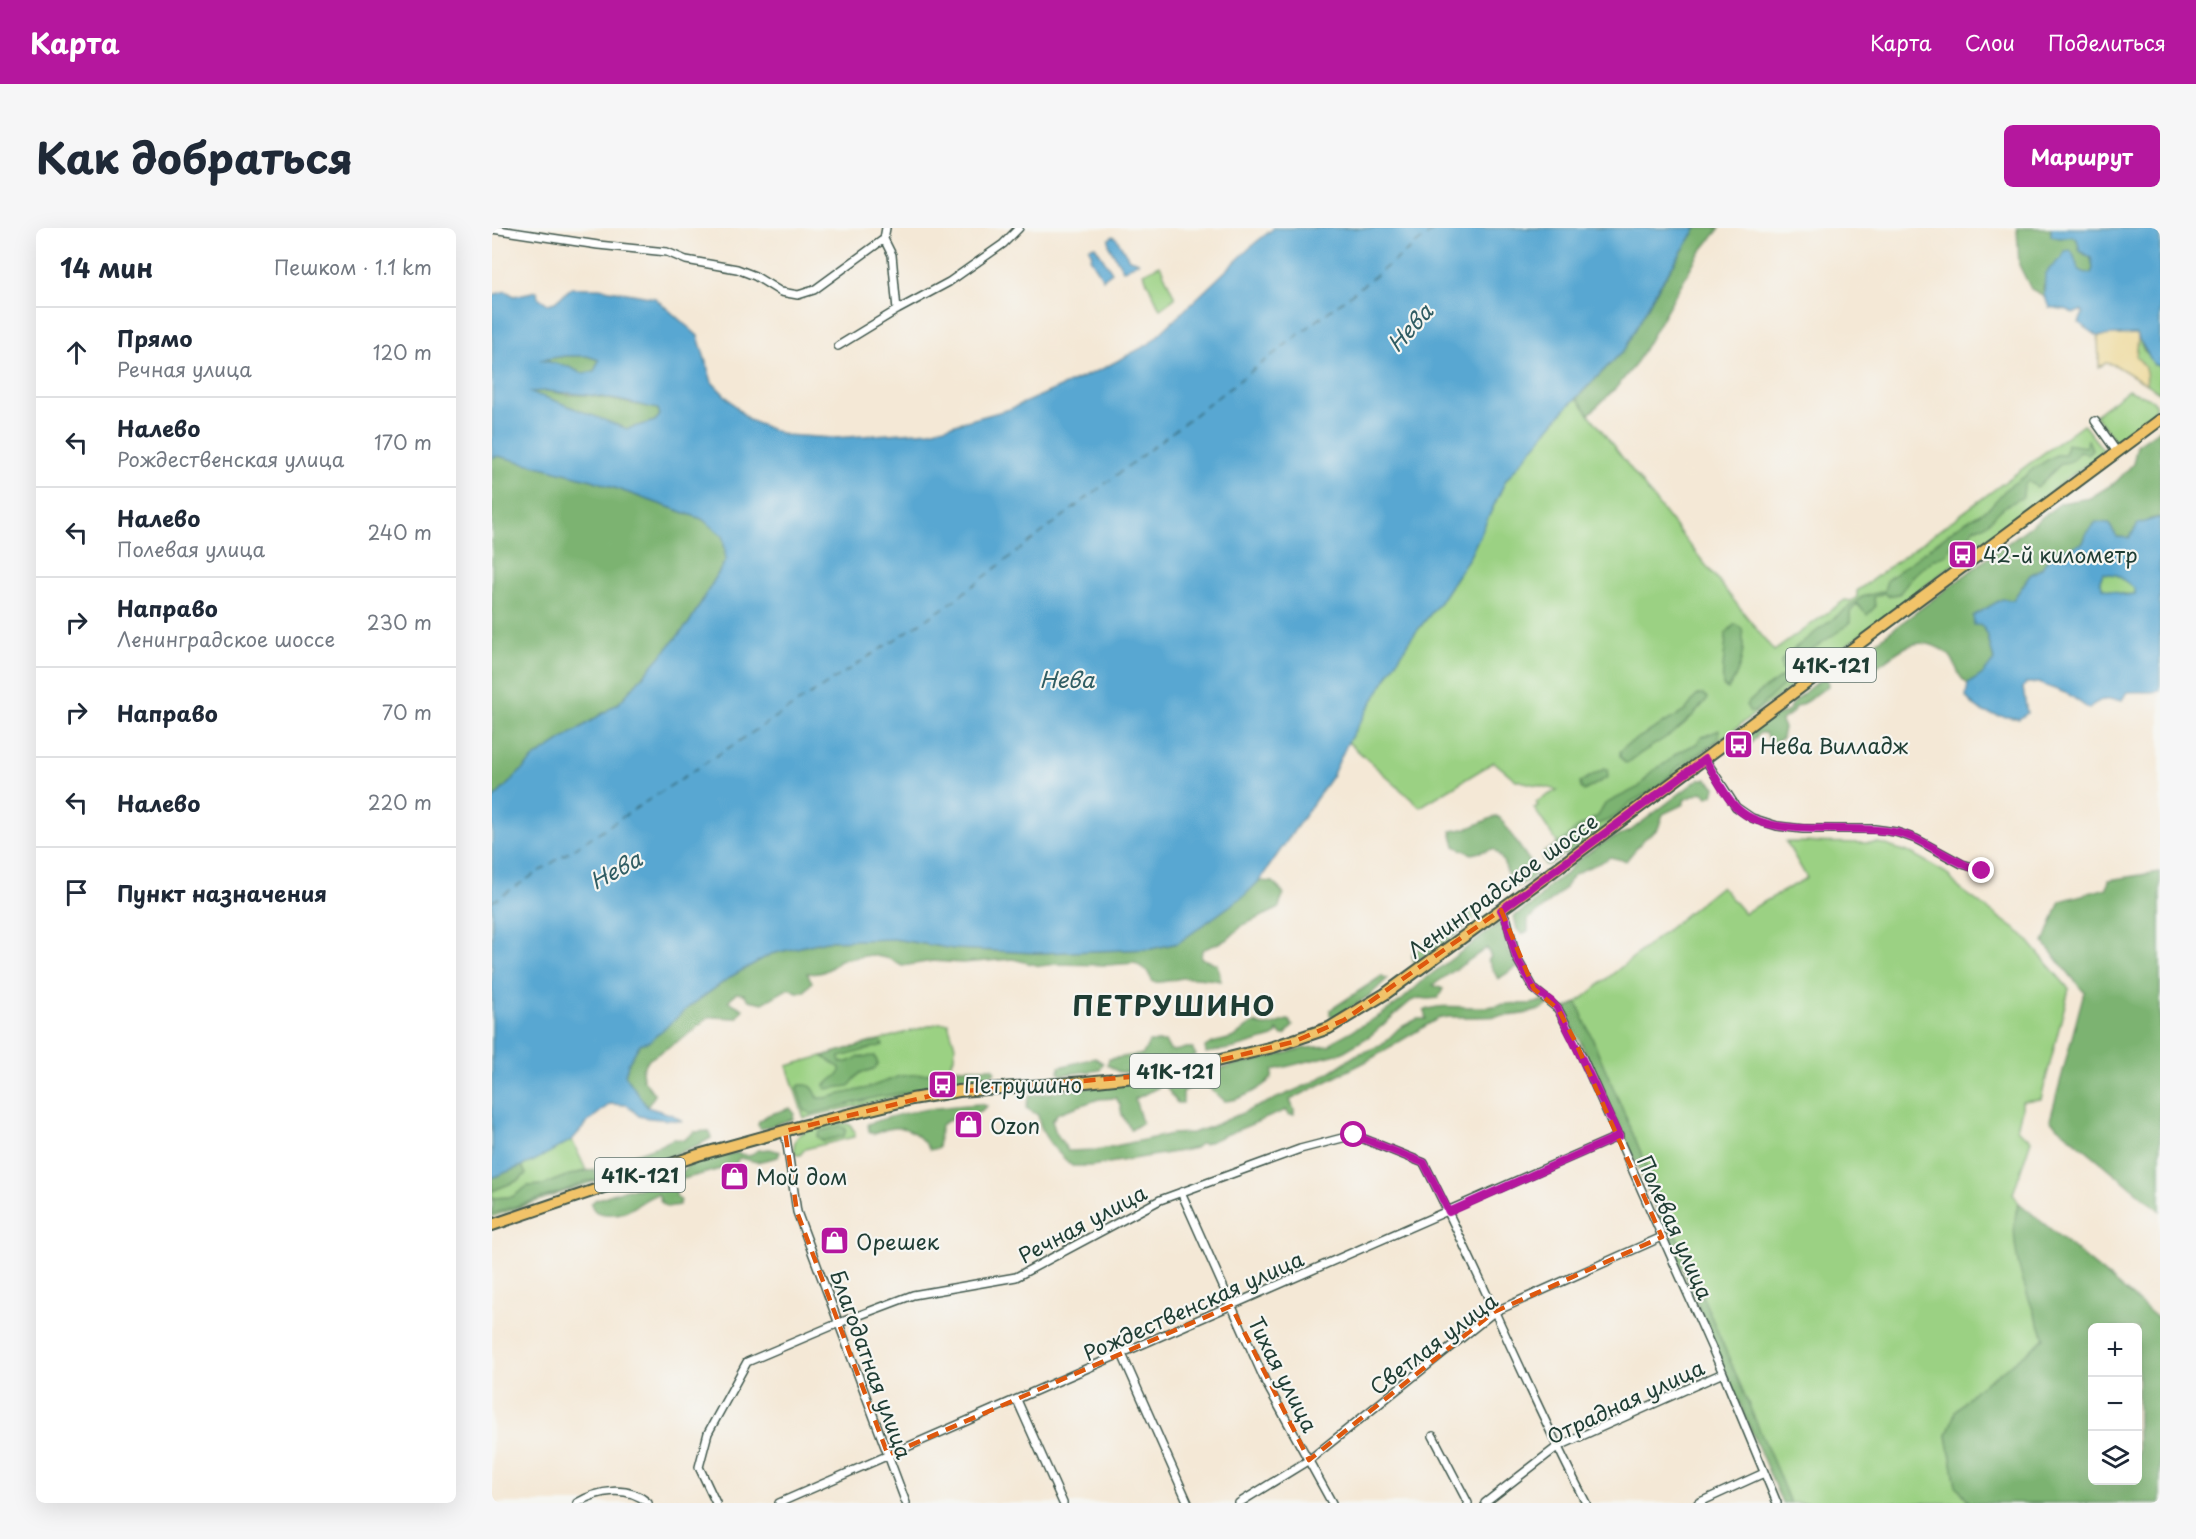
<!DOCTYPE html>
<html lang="ru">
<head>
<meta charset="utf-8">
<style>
	:root { --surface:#fff; --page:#f6f6f7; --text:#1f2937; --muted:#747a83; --line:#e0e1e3; --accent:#b5179e }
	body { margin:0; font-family:"Playpen Sans",sans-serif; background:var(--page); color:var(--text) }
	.controls { position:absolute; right:18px; bottom:18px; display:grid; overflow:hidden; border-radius:9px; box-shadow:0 6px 24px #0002 }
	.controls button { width:54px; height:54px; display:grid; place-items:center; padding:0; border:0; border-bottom:2px solid var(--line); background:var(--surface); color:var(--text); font:30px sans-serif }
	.stop { position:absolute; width:18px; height:18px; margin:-14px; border:4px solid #b5179e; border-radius:50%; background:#fff }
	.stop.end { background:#b5179e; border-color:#fff; box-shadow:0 2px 6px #0008 }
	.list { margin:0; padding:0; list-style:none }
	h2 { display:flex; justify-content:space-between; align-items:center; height:78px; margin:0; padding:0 24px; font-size:26px }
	h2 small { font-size:20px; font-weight:400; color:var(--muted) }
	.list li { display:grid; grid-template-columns:39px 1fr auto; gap:18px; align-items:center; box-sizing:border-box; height:90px; padding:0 24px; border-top:2px solid var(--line) }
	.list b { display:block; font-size:22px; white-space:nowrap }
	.list p { margin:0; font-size:20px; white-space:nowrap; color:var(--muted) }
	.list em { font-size:20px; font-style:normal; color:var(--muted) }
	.icon { flex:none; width:33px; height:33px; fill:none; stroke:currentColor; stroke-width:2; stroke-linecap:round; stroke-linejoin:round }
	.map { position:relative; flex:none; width:1668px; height:1275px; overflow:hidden; border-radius:9px }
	header { display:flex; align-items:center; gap:36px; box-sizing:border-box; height:84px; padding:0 30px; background:var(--accent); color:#fff }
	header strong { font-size:28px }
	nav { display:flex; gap:33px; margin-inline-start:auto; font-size:21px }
	.intro { display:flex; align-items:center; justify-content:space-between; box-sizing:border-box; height:144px; padding:0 36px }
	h1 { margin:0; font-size:42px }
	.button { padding:15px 27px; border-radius:9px; background:var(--accent); color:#fff; font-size:21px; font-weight:700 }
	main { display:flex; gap:36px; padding:0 36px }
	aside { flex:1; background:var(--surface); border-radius:9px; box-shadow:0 6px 24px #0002 }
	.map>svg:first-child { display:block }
	.green { fill:#9bd183; stroke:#5d875c; stroke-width:1.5 }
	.forest { fill:#7cb371; stroke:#4e7852; stroke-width:1.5; fill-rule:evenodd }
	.sand { fill:#eeda9e; stroke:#868c69; stroke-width:1.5 }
	.water { fill:#58a7d2; stroke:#3c7283; stroke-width:1.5; fill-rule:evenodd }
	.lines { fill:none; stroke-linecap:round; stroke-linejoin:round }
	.ferry { stroke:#305d63; stroke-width:1.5; stroke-dasharray:8 6; stroke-linecap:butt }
	.street-casing { stroke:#3f574c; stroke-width:10 }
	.primary-casing { stroke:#3f574c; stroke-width:14 }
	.street { stroke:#fff; stroke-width:7 }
	.primary { stroke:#f1c369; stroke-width:10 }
	.route { stroke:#b5179e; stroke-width:8 }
	.marked { fill:none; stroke:#de580e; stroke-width:4.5; stroke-dasharray:12 8; stroke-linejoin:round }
	.labels { text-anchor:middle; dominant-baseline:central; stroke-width:4.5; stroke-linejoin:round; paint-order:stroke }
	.shield { fill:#f6f6f2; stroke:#60746d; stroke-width:1.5 }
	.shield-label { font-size:20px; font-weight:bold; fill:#1f3d34 }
	.poi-label { font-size:21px; fill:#1f3d34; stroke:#f6f6f2; text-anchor:start }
	.street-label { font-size:21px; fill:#1f3d34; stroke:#f6f6f2 }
	.water-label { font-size:22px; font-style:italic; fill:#305d63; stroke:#f6f6f2 }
	.district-label { font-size:27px; font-weight:bold; letter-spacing:1.5px; fill:#1f3d34; stroke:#f6f6f2 }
</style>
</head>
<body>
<header>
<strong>Карта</strong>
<nav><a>Карта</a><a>Слои</a><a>Поделиться</a></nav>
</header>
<div class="intro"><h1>Как добраться</h1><a class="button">Маршрут</a></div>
<main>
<aside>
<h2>14 мин<small>Пешком · 1.1 km</small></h2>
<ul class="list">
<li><svg class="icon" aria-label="ahead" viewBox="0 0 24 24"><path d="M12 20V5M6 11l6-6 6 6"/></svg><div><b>Прямо</b><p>Речная улица</p></div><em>120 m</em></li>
<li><svg class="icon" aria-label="left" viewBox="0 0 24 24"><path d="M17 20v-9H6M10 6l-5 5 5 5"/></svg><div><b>Налево</b><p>Рождественская улица</p></div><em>170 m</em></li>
<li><svg class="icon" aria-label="left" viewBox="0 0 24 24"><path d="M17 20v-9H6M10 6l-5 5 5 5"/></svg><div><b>Налево</b><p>Полевая улица</p></div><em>240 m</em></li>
<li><svg class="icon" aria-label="right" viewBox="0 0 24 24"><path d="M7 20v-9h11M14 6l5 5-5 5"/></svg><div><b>Направо</b><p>Ленинградское шоссе</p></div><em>230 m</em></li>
<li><svg class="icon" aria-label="right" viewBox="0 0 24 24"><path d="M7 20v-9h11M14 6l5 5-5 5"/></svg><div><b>Направо</b></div><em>70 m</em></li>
<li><svg class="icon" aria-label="left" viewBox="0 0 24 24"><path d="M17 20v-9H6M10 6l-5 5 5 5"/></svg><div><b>Налево</b></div><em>220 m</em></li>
<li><svg class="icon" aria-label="arrive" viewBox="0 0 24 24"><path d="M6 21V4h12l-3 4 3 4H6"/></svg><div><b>Пункт назначения</b></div></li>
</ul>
</aside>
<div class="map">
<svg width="1668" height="1275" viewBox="0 0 1668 1275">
	<rect width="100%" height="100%" fill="#f6f6f2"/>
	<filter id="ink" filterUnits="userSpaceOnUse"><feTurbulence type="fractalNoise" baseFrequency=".0167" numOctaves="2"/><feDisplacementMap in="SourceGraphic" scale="12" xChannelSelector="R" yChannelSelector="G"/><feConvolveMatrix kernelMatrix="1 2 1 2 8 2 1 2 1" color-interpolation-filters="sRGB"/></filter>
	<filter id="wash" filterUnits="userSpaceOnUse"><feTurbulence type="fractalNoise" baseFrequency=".008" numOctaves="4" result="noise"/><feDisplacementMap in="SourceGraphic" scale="24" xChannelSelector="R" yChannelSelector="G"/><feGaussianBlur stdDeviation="1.35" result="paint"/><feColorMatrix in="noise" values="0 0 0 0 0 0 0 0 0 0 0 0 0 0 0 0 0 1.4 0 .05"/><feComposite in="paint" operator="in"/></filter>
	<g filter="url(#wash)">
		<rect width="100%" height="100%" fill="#f4e8d6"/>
		<!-- green -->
		<path class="green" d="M668,37L683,70L668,81L651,45Z
			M1646,109L1652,123L1657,126L1662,137H1666L1668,141V165L1654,156C1656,144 1653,137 1644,129Z
			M1636,162L1661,172L1664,178L1659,188L1624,214L1603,187Z
			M1085,170L1174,287L1282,423L1353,372L1359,373L1365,369V363L1591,196L1612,223L1074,628L1042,580L1046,578L1044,574L1065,562L1024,552L1002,534L928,579L856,514L917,413L948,374L978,328L1014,252L1074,180Z
			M1611,345L1625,347L1644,361L1643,366C1632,367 1620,365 1610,360L1608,353Z
			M1294,614L1387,615L1421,626L1454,645L1467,660L1531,707L1577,761L1549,871L1530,873V881L1525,901L1539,912L1521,966L1527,975L1524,983L1548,1099L1553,1110L1464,1182L1455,1208L1464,1257L1478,1275H1298L1085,775L1229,658L1252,685L1315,650Z
			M447,795H456L463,818L462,829L458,839L463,857H456L453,852H449L446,859L312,890L295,838Z
			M351,895L358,897L363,904L362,909L313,921L308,927H304C293,901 334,895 351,895Z
			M80,912L94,942L51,957L36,958L20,969L0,970V963L27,952L34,946L30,938Z
			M106,952L0,989V986L26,978L95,953Z"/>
		<!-- forest -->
		<path class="forest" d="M1205,0H1228L1206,27L1143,137L1123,161L1097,186L1085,170L1133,121L1164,64Z
			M1525,0H1559L1560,8L1568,10L1580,8L1585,11L1588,23L1599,30L1601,40L1599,46L1591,45L1570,29L1551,59L1552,68L1539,61L1527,37Z
			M73,128H95L107,132L102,144L89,145L75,138L47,132Z
			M55,163L77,167H96L166,181L168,187L163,193L135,201L35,164Z
			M1668,201V289L1658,291L1638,310L1625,309L1616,295L1595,304L1591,315L1559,326L1550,340L1538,347L1521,372C1500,370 1498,380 1489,397L1495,405L1502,433L1491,446L1476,456C1463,448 1465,433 1456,426C1418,396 1399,437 1365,449L1356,446L1355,436L1569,275L1598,270L1624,254L1641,236L1645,217Z
			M1596,212L1600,221L1596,226L1587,223C1583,232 1581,234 1570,235L1545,259L1536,253L1532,257L1531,269L1512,279L1492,298L1482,300L1476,310L1460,317L1454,327L1441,332L1422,347L1407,366L1396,368L1392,365L1382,369L1383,379L1375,387L1365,376L1358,384V394L1353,399L1316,424L1319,433L1314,442L1294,455L1262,484H1258L1254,477L1269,463L1295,445L1290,442L1289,433L1296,425L1370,369L1392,363L1395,352L1468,297L1497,280L1516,259L1532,249L1542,240L1564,227H1573L1575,216L1593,219Z
			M6,228L100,252L210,291L231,308L234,332L197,395L167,430L127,475L43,529L0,572V230Z
			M1243,396L1250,401C1254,422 1248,444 1236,461L1231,458C1229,440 1234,423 1234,405Z
			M1335,450L1336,458L1315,473L1302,480L1301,484L1289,493L1292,500L1290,510L1283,514L1276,511L1273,505H1267L1257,518L1252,516V512L1271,493L1297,483L1298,478C1310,468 1320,454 1335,450Z
			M1211,466L1216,470C1206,483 1195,494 1182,504C1167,515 1151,522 1137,534L1133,535L1128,529V524L1134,517L1193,483L1205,467Z
			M1227,502V508L1224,514L1187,538L1167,558L1139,574L1119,591L1106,596L1100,605L1057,637H1053L1050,630L1052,624L1072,612L1084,601L1106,588L1113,576L1147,559L1160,543L1174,535L1185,525L1204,516L1210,509Z
			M1112,541H1115L1116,549L1092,563L1089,560L1088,554Z
			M1207,551H1215L1223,559L1221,567L1216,569L1210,564L1192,572V576L1171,586L1166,601L1151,612L1134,633L1118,629C1107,638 1090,639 1080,649C1077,652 1075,657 1072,661C1061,672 1049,682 1036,691V703L1030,706L1025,701L1022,688L1038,678L1049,668L1057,657L1074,646L1083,634L1116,612L1138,603Z
			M1004,588L1008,590L1043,641C1045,652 1031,655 1023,659L1020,658C1015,645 1013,630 1001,621L980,626L963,618L959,603L977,600Z
			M1668,644V983L1558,892L1592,764L1552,715L1568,673L1615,660L1617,652Z
			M767,653L781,654L792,666L786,681L751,697L736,711L710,722L709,730L725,736L729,753C716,751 703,749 690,750C679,752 672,755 661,754L655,743L643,735L616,737L564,736L548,738L521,731L470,735L441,733L410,738L398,731L379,727L347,732C339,742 328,747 315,745L320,754L312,764H305L297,760L271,775L257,772L252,766L244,765L236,773L251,781L245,790L217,789L194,808L156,832L150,842L151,851L163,867L155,879L133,847L137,834L148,815L240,748L279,726L334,713L402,711L462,721L546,725L659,721L686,715L753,667Z
			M977,683H979L982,690C968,704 941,726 923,734L921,732L920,726L963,694L968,693L973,685Z
			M1009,694L1012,696C1010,714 1017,725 1025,739L1006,751L996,732L999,729L995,720L941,757L951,761L946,770L936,771L928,770L919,773L878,808L849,825L781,842L780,850C768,861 749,872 733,873L715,858L699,859L691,864V875H685L675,860L688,853L741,837L765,833L813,820L837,818L843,812L887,788L910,772L933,751Z
			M890,748L895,751L877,768L844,789L838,788V782Z
			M1051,772L1056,777C1041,791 977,789 956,789L945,791L875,833L798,872L802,882V887H797L794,882L712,916L709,915L703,920L689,923L599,938H580C565,924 548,908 546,887L534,880L537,868L665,850L667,859L643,871L650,895L639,902L630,887L628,876L624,870L607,871L566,885L560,893L564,905L576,923L604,922L680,906L700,905L716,900L822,854L864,827L890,817L907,800L925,791H934L932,783C949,775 971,780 990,779C998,779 1005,777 1014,776C1027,774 1038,779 1051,772Z
			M1085,775L1286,1245L1298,1275H1290L1151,950L1088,813L1072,783L1076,779Z
			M797,792L801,798L793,807H789L785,802L784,807L781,809L743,820L714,825L713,819C725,810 730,815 742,809C750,805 755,797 763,795C776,803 785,793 797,792Z
			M388,812L391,817L348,829V834H356L367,829L383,828L386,836L382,841L368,845L357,858L334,861L332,858L348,845V840L330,828Z
			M657,814H673L678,822C687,825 692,818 700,820L704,827C696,833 638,846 628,844C623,843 620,839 615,837L617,831L651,826Z
			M603,830L611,835L608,842L569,847L567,845V839Z
			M463,840H501L503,844L494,851L457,853L454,850L453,843Z
			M441,845L443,854L428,862L385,869L319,886L312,882L305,860L308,857C320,856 322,860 326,870H333L375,860L408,848Z
			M487,876L495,878C483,891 462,886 449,897L446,920L438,922C422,899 408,894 382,906L377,903L376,896C413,882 449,879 487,876Z
			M298,880L302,885L301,891L269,901L266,897L267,893L276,887Z
			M348,898L354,901L352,908L331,913L325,908L328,903Z
			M217,903L219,910C189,928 156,933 124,945H118L116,941L117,938L129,931L169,917L181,911L192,912L202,904Z
			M278,921L288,924L286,929L265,934L247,930L243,937L191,951L189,946L195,938L224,927L245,925L257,928L266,922Z
			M30,938L34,946L27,952L0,963V950Z
			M102,941L106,952L95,953L71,963L0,986L1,970L20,969L36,958L51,957L74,948Z
			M178,949L184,958V968L189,973L187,977L175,979L169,974L166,966C144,973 141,988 113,986C105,985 102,984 99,976L103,972L135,961H146L159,954Z
			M1527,975L1668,1092V1275H1478L1464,1257L1455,1207L1464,1182L1483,1162L1539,1122L1553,1110C1537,1075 1512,1013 1527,975ZM1600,1100H1646V1252H1600Z"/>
		<!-- sand -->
		<path class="sand" d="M1638,106H1644L1646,109L1644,129C1653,137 1656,144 1654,156L1623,137L1614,135L1607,139L1606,108Z"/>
		<!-- water -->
		<path class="water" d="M782,0H1205L1164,63L1133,121L1074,180L1014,252L978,328L948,374L917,413L856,514L840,548L767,653L753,667L686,715L659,721L546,725L462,721L402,711L334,713L279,726L240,748L198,778L158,813L148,816L137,834L133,847L155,879L181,887L190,893L157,890L147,888L135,877L118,876L97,893L80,912L42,933L0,950V572L43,529L127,475L167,430L197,395L234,332L231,308L210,291L100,252L6,228L0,230V67L14,63L22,68L45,63L46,69L56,76L63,74L79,60H107L163,70L206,108L220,154L257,192L293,207L342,210L438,203L518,181L612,140L657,116L763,15ZM73,128H95L107,132L102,144L89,145L75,138L48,132ZM55,163C69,165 83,165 97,167C120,170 143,176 166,181L168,187L163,193L135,201L61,172L37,164Z
			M1559,0H1668V141L1666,137H1662L1644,106L1606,108L1587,95L1591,85L1590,82L1581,86L1576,82L1557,79L1552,68L1553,45L1570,29L1572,23L1578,22C1588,33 1579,43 1599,46L1601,40L1599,30L1588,23L1585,11L1580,8L1568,10L1559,8Z
			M621,8L625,11L637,31L647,34C640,35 639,41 631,42L617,18V11Z
			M603,18L620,44L611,51L598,30L600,27L597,20Z
			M1668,289V463C1656,465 1647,463 1635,464L1630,472C1616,471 1606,470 1597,481L1576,466L1546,455H1534L1531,460L1535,485L1527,491C1503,486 1490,490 1474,469L1476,456L1491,446L1502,432L1495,405L1489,397H1482L1481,388L1510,371L1521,372L1538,347L1550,340L1559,326L1591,315L1595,304L1604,294L1616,295L1625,309L1637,310L1646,296ZM1611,345L1625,347L1643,361V366L1633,367L1611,360L1608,353Z"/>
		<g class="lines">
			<!-- ferry -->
			<path class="ferry" d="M0,674L456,377L945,0"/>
		</g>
	</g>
	<g filter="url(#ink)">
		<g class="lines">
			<defs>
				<path id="street" d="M394,0L392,11L400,27L405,82
					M0,1L106,17L175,24L194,32L245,41L263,48L289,64L306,67L322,62L392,11
					M346,118L405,82L457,54L511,16L527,0
					M1603,193L1625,224
					M1213,531L1244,579L1260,590L1285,598L1311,601H1382L1404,604L1424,611L1470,636L1495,643
					M1009,682L1015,692L1024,729L1042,761L1066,781L1084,815L1231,1145L1285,1275
					M293,903L305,984L414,1275
					M689,964L774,1155L840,1275
					M630,1126L696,1275
					M525,1172L571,1275
					M941,1208L976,1275
					M85,1275C106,1262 136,1257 156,1275
					M224,1275L207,1239L216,1205L255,1134L347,1095L421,1067L524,1049L668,972L808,921L862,907L932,935C989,1047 1036,1164 1094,1275
					M287,1275L1127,908
					M747,1275L817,1232L1002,1084L1170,1009
					M993,1275L1065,1219L1231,1145
					M1206,1275L1272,1245"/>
				<path id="primary" d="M0,997L206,927L310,898L420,871L467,863L594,854L672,846L781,819L837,800L893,766L1052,650L1668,192"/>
			</defs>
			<!-- street casing -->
			<use href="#street" class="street-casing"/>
			<!-- primary casing -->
			<use href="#primary" class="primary-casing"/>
			<!-- street -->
			<use href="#street" class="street"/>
			<!-- primary -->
			<use href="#primary" class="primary"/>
		</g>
	</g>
	<g class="lines" filter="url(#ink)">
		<!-- route -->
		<path class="route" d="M862,907L932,935L957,984L1127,908L1066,781L1060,774L1042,761L1024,729L1014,692L1009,682L1213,531C1223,547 1232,568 1246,581C1278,612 1360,595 1402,604C1434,610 1459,635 1490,643"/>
	</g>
	<!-- marked area -->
	<path class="marked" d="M1009,682L1042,761L1066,781L1084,815L1170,1009L1002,1084L817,1232L739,1078L396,1227L305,984L293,903L450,865L672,846L801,814L852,792Z"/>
	<!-- icons -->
	<defs>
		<symbol id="bus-square" viewBox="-11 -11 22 22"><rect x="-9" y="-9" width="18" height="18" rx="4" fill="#b5179e" stroke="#f6f6f2"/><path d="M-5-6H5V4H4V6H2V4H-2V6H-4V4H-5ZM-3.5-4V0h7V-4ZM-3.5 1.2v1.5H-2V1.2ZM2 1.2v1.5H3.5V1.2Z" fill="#fff"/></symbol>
		<symbol id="shop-square" viewBox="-11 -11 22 22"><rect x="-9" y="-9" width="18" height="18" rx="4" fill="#b5179e" stroke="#f6f6f2"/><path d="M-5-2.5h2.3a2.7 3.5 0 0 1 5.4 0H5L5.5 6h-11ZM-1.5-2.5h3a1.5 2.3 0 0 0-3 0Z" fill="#fff"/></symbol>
	</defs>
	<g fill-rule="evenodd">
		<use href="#bus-square" x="1454" y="310" width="33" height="33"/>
		<use href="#bus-square" x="1230" y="500" width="33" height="33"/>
		<use href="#bus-square" x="434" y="840" width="33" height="33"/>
		<use href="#shop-square" x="460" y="880" width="33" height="33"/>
		<use href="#shop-square" x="226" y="932" width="33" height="33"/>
		<use href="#shop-square" x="326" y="996" width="33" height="33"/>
	</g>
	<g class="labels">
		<!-- shield labels -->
		<g class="shield">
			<rect x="1294" y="420" width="90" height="34" rx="4.5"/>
			<rect x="638" y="826" width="90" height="34" rx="4.5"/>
			<rect x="103" y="930" width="90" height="34" rx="4.5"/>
		</g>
		<g class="shield-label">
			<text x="1339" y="437">41К-121</text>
			<text x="683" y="843">41К-121</text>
			<text x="148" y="947">41К-121</text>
		</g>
		<!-- poi labels -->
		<g class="poi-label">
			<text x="1491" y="326">42-й километр</text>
			<text x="1268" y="517">Нева Вилладж</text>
			<text x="472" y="856">Петрушино</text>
			<text x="498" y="897">Ozon</text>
			<text x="264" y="948">Мой дом</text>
			<text x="364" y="1013">Орешек</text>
		</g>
		<!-- street labels -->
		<g class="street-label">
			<text transform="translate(1010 657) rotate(-36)">Ленинградское шоссе</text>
			<text transform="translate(590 995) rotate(-28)">Речная улица</text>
			<text transform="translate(1184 999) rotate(66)">Полевая улица</text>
			<text transform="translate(701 1077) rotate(-24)">Рождественская улица</text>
			<text transform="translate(941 1115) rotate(-37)">Светлая улица</text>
			<text transform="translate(380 1136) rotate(70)">Благодатная улица</text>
			<text transform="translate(792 1146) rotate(63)">Тихая улица</text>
			<text transform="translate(1133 1173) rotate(-25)">Отрадная улица</text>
		</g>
		<!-- water labels -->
		<g class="water-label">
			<text transform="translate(917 99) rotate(-48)">Нева</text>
			<text x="575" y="450">Нева</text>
			<text transform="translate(123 641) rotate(-29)">Нева</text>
		</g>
		<!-- district labels -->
		<g class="district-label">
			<text x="682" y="776">ПЕТРУШИНО</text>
		</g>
	</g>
</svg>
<div class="controls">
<button>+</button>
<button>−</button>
<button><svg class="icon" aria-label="layers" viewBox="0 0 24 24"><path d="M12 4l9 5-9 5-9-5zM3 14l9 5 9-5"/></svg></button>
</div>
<div class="stop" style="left:862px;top:907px"></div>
<div class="stop end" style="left:1490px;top:643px"></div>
</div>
</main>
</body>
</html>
